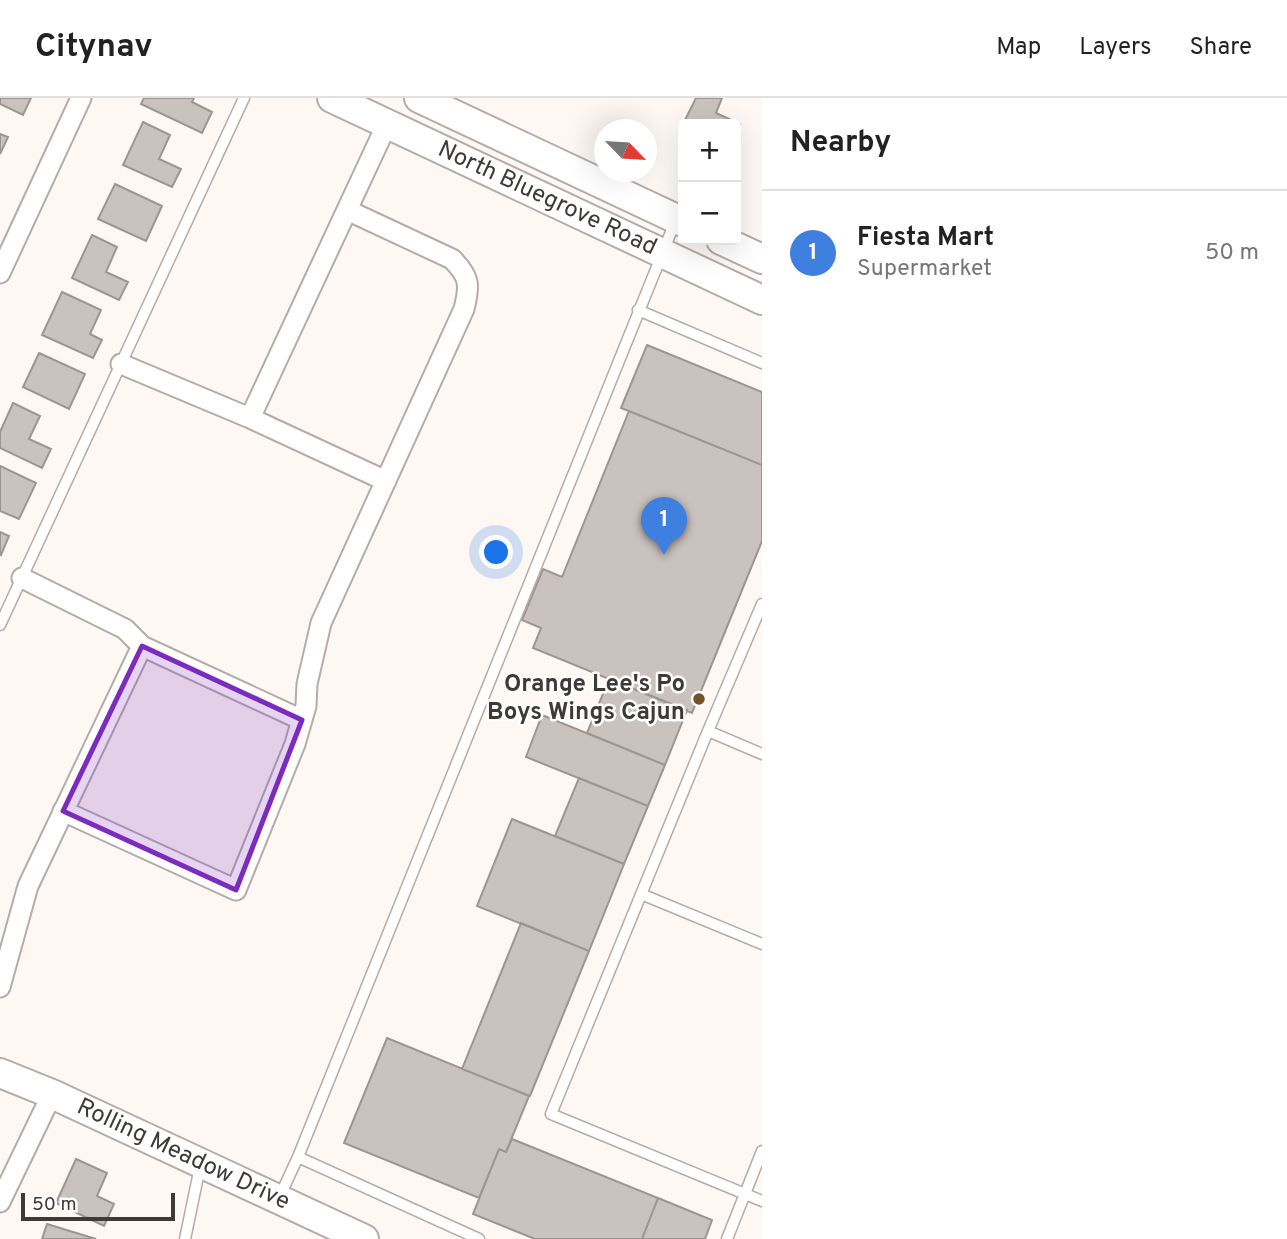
<!DOCTYPE html>
<html lang="en">
<head>
<meta charset="utf-8">
<style>
	:root { --surface:#fff; --page:#f6f6f6; --text:#222; --muted:#767676; --line:#e0e0e0; --accent:#db2777 }
	body { margin:0; font-family:Overpass,sans-serif; background:var(--page); color:var(--text) }
	.controls { position:absolute; right:21px; top:21px; display:grid; overflow:hidden; border-radius:7px; box-shadow:0 7px 28px #0002 }
	.controls button { width:63px; height:63px; display:grid; place-items:center; padding:0; border:0; border-bottom:2px solid var(--line); background:var(--surface); color:var(--text); font:35px sans-serif }
	.compass { position:absolute; left:594px; top:21px; width:63px; height:63px; border-radius:50%; background:var(--surface); box-shadow:0 7px 28px #0002; rotate:115deg }
	.scale { position:absolute; left:21px; bottom:18px; width:154px; box-sizing:border-box; padding-left:7px; border:4px solid #3d3a38; border-top:0; font-size:19px; line-height:24px; white-space:nowrap; color:#3d3a38; -webkit-text-stroke:5px #fff; paint-order:stroke }
	.you { position:absolute; left:497px; top:455px; width:24px; height:24px; margin:-18px; border:5px solid #fff; border-radius:50%; background:#1a73e8; box-shadow:0 0 0 10px #1a73e833 }
	.badge { display:grid; place-items:center; width:46px; height:46px; border-radius:50%; background:var(--accent); color:#fff; font-size:23px; font-weight:700 }
	.pin { position:absolute; translate:-50% -58px; filter:drop-shadow(0 2px 4px #0008) }
	.pin::after { content:''; position:absolute; top:37px; width:24px; height:21px; background:inherit; clip-path:polygon(0 0,100% 0,50% 100%) }
	.list { margin:0; padding:0; list-style:none }
	h2 { display:flex; justify-content:space-between; align-items:center; height:91px; margin:0; padding:0 28px; font-size:30px }
	h2 small { font-size:23px; font-weight:400; color:var(--muted) }
	.list li { display:grid; grid-template-columns:46px 1fr auto; gap:21px; align-items:center; box-sizing:border-box; height:126px; padding:0 28px; border-top:2px solid var(--line) }
	.list b { display:block; font-size:26px; white-space:nowrap }
	.list p { margin:0; font-size:23px; white-space:nowrap; color:var(--muted) }
	.list em { font-size:23px; font-style:normal; color:var(--muted) }
	.map { position:relative; flex:none; width:762px; height:1141px; overflow:hidden }
	header { display:flex; align-items:center; gap:42px; box-sizing:border-box; height:98px; padding:0 35px; background:var(--surface); border-bottom:2px solid var(--line) }
	header strong { font-size:33px }
	nav { display:flex; gap:38px; margin-inline-start:auto; font-size:24px }
	main { display:flex }
	aside { flex:1; background:var(--surface) }
	.map>svg:first-child { display:block }
	.building { fill:#cac2be; stroke:#9c9591; stroke-width:2 }
	.lines { fill:none; stroke-linecap:round; stroke-linejoin:round }
	.lane-casing { stroke:#b4aca9; stroke-width:13 }
	.street-casing { stroke:#b4aca9; stroke-width:23 }
	.secondary-casing { stroke:#b4aca9; stroke-width:32 }
	.lane { stroke:#fff; stroke-width:10 }
	.street { stroke:#fff; stroke-width:19 }
	.secondary { stroke:#fff; stroke-width:28 }
	.marked { fill:#7b2cbf; fill-opacity:0.2; stroke:#7b2cbf; stroke-width:5; stroke-linejoin:round }
	.poi-dot { fill:#76522b; stroke:#fff; stroke-width:2.5 }
	.labels { text-anchor:middle; dominant-baseline:central; stroke-width:5; stroke-linejoin:round; paint-order:stroke }
	.street-label { font-size:24px; fill:#3d3a38; stroke:#fff }
	.poi-label { font-size:24px; font-weight:bold; fill:#3d3a38; stroke:#fff; text-anchor:end }
</style>
</head>
<body>
<header>
<strong>Citynav</strong>
<nav><a>Map</a><a>Layers</a><a>Share</a></nav>
</header>
<main>
<div class="map">
<svg width="762" height="1141" viewBox="0 0 762 1141">
	<rect width="100%" height="100%" fill="#fef8f4"/>
	<!-- building -->
	<path class="building" d="M0,0H31L23,17L0,6Z
		M144,0H194L192,4L212,14L202,35L141,6Z
		M696,0H722L716,15L740,26L736,34V26H683Z
		M143,24L170,37L159,61L181,71L172,89L123,67Z
		M0,36L8,39L0,56Z
		M115,86L162,108L146,143L98,121Z
		M92,137L117,149L106,174L128,184L119,202L72,180Z
		M62,194L101,212L90,236L102,242L93,260L42,237Z
		M647,247L762,294V367L621,310Z
		M39,255L85,276L69,311L23,289Z
		M13,305L40,318L29,341L51,351L42,370L0,350V334Z
		M629,313L762,367V443L692,615L533,550L541,530L522,522L543,471L562,479Z
		M0,368L36,385L19,421L0,413Z
		M0,434L9,438L1,457L0,456Z
		M609,581L687,612L665,667L587,635Z
		M542,617L665,667L648,708L526,659Z
		M579,680L648,708L624,766L555,738Z
		M512,721L624,766L589,853L477,808Z
		M521,825L589,853L530,998L462,971Z
		M387,940L529,998L506,1054L499,1051L479,1100L344,1045Z
		M512,1041L658,1100L642,1141H535L473,1116L499,1051L506,1054Z
		M76,1061L107,1075L97,1098L114,1106L104,1128L56,1105Z
		M658,1100L712,1122L705,1141H642Z
		M47,1126L96,1141H42Z"/>
	<g class="lines">
		<defs>
			<path id="lane" d="M638,212L762,265
				M762,506L708,633L551,1016L762,1103
				M0,527L244,0
				M708,633L762,656
				M641,796L762,846
				M279,1100L298,1059
				M185,1141L200,1069
				M479,1141L298,1059L675,124
				M727,1141L762,1053"/>
			<path id="street" d="M0,175L81,0
				M121,266L250,320L386,383
				M250,320L387,26
				M22,480L125,531L142,548L302,622
				M63,713L236,792L295,646L306,608L307,586L321,525L464,211C470,187 470,179 452,161L347,112
				M0,889L28,788L142,548
				M0,1104L52,996"/>
			<path id="secondary" d="M332,0L762,202
				M419,0L683,124
				M721,142L762,161
				M0,975L52,996L364,1141"/>
		</defs>
		<!-- lane casing -->
		<use href="#lane" class="lane-casing"/>
		<!-- street casing -->
		<use href="#street" class="street-casing"/>
		<!-- secondary casing -->
		<use href="#secondary" class="secondary-casing"/>
		<!-- lane -->
		<use href="#lane" class="lane"/>
		<!-- street -->
		<use href="#street" class="street"/>
		<!-- secondary -->
		<use href="#secondary" class="secondary"/>
	</g>
	<!-- marked area -->
	<path class="marked" d="M142,548L302,622L236,792L63,713Z"/>
	<!-- markers -->
	<circle class="poi-dot" cx="699" cy="601" r="7"/>
	<g class="labels">
		<!-- street labels -->
		<g class="street-label">
			<text transform="translate(547 101) rotate(25)">North Bluegrove Road</text>
			<text transform="translate(183 1057) rotate(25)">Rolling Meadow Drive</text>
		</g>
		<!-- poi labels -->
		<g class="poi-label">
			<text x="685" y="587">Orange Lee's Po<tspan x="685" dy="28">Boys Wings Cajun</tspan></text>
		</g>
	</g>
</svg>
<div class="controls">
<button>+</button>
<button>−</button>
</div>
<svg class="compass" viewBox="-18 -18 36 36"><path d="M0-13l5 13h-10z" fill="#e53935"/><path d="M0 13l5-13h-10z" fill="#767676"/></svg>
<div class="scale">50 m</div>
<div class="you"></div>
<div class="pin badge" style="left:664px;top:457px;background:#3f7fe0">1</div>
</div>
<aside>
<h2>Nearby<small></small></h2>
<ul class="list">
<li><span class="badge" style="background:#3f7fe0">1</span><div><b>Fiesta Mart</b><p>Supermarket</p></div><em>50 m</em></li>
</ul>
</aside>
</main>
</body>
</html>
